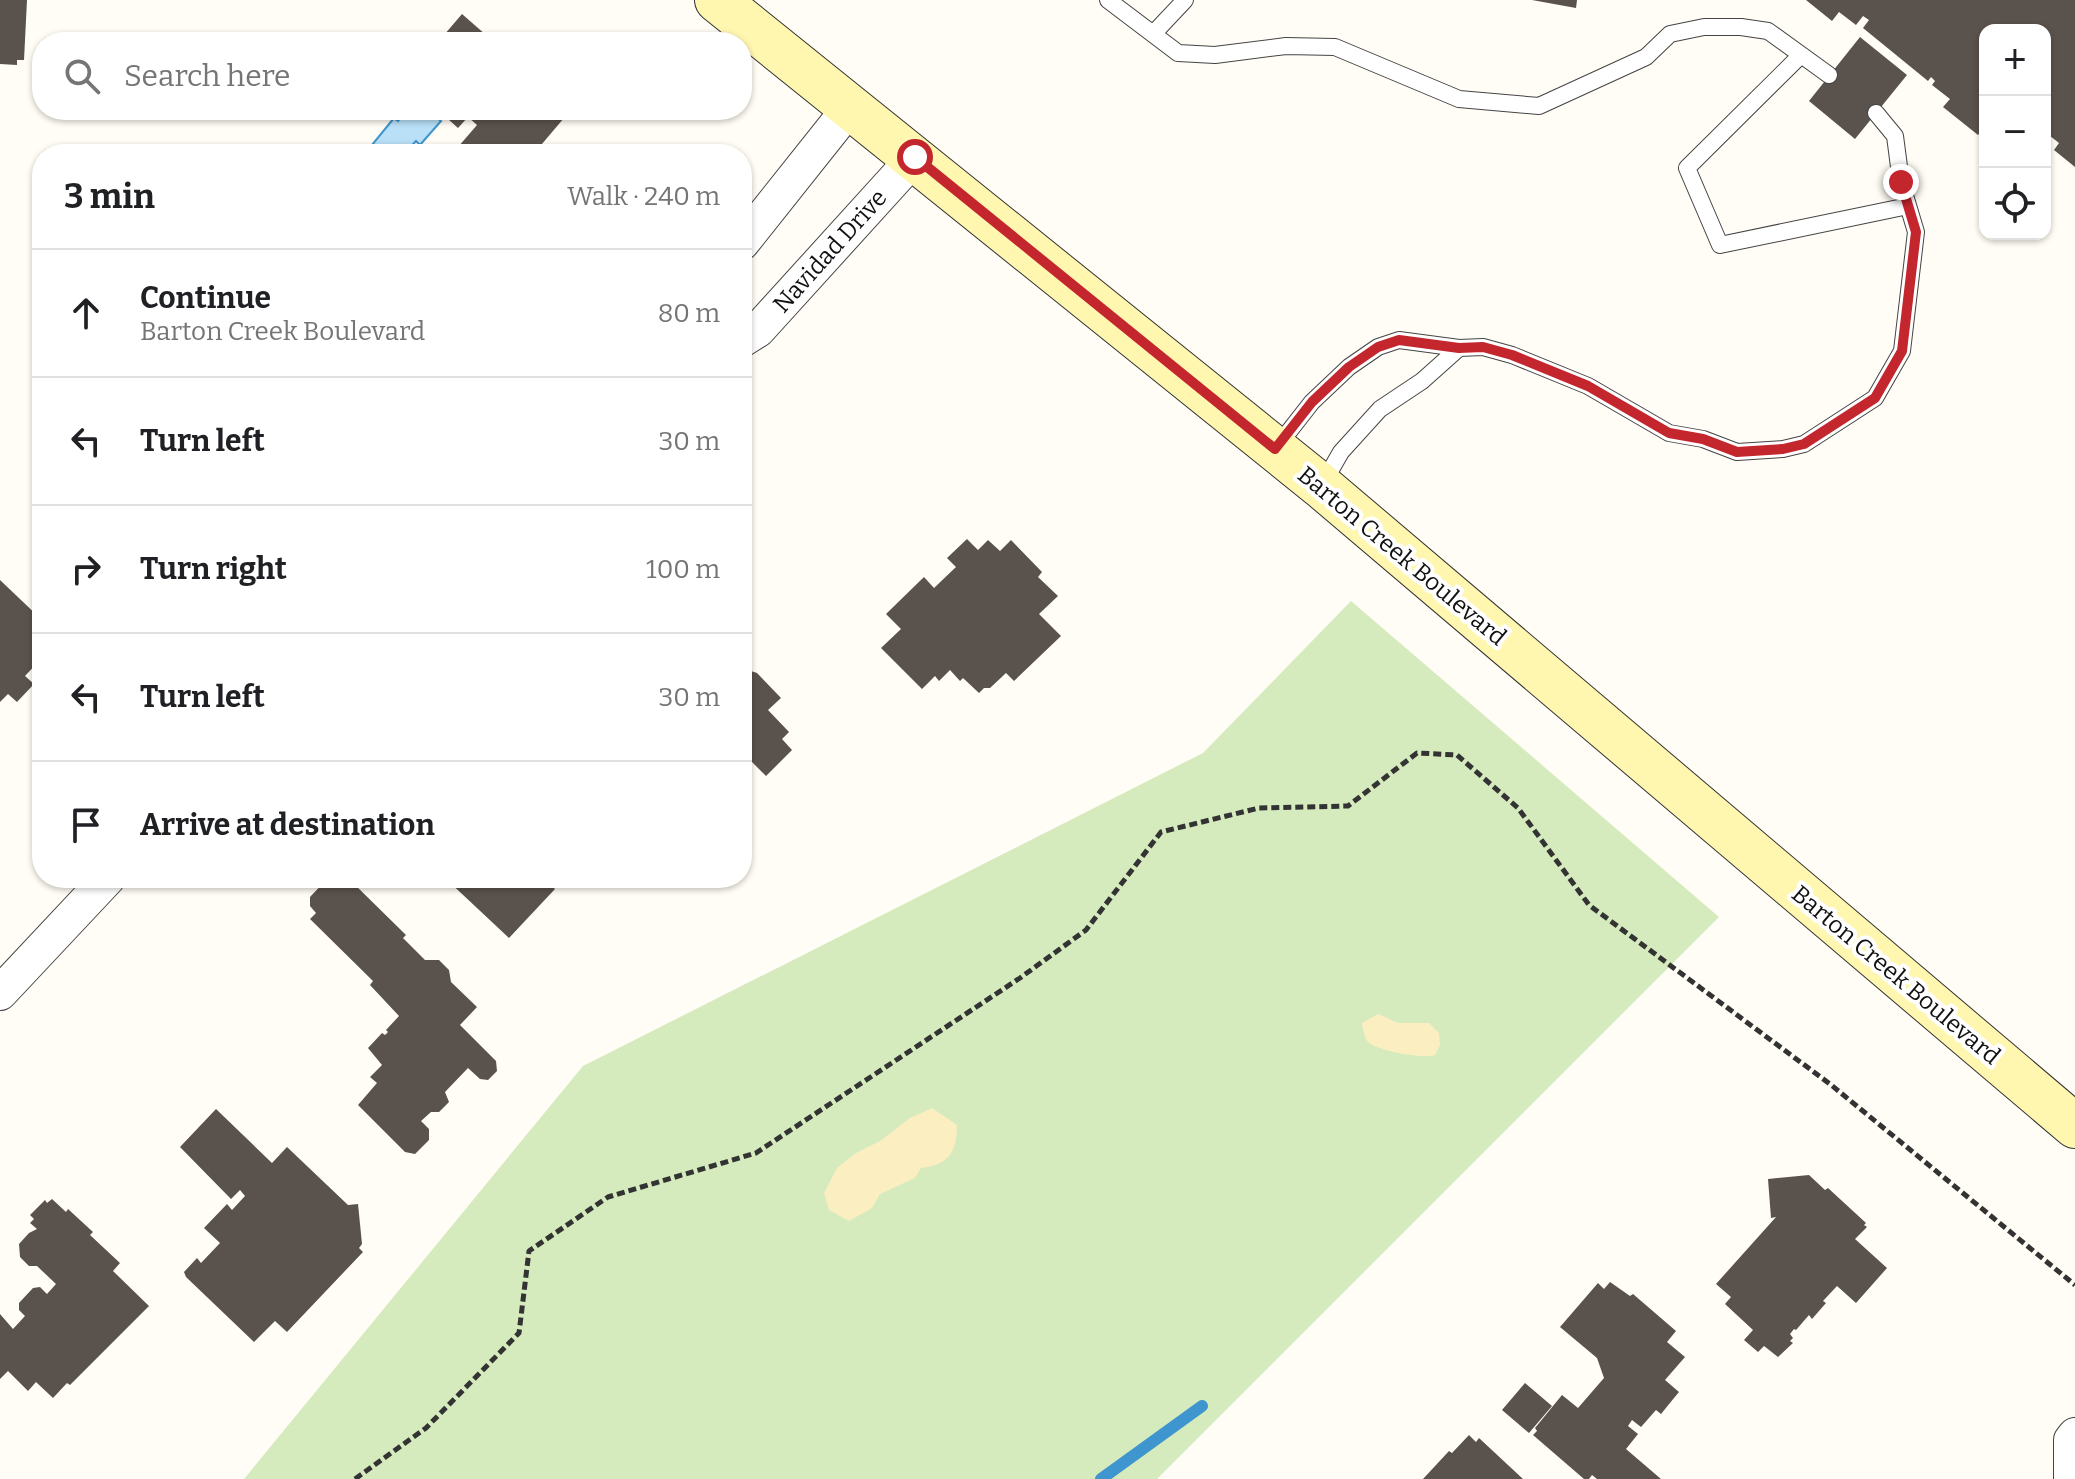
<!DOCTYPE html>
<html lang="en">
<head>
<meta charset="utf-8">
<style>
	:root { --surface:#fff; --page:#f2f2f2; --text:#202124; --muted:#757577; --line:#e0e0e0 }
	body { margin:0; font-family:Bitter,serif; background:var(--page); color:var(--text) }
	.controls { position:absolute; right:24px; top:24px; display:grid; overflow:hidden; border-radius:16px; box-shadow:0 2px 6px #0004 }
	.controls button { width:72px; height:72px; display:grid; place-items:center; padding:0; border:0; border-bottom:2px solid var(--line); background:var(--surface); color:var(--text); font:40px sans-serif }
	.stop { position:absolute; width:24px; height:24px; margin:-18px; border:6px solid #c4262e; border-radius:50%; background:#fff }
	.stop.end { background:#c4262e; border-color:#fff; box-shadow:0 2px 8px #0008 }
	.list { margin:0; padding:0; list-style:none }
	h2 { display:flex; justify-content:space-between; align-items:center; height:104px; margin:0; padding:0 32px; font-size:34px }
	h2 small { font-size:26px; font-weight:400; color:var(--muted) }
	.list li { display:grid; grid-template-columns:52px 1fr auto; gap:24px; align-items:center; box-sizing:border-box; height:128px; padding:0 32px; border-top:2px solid var(--line) }
	.list b { display:block; font-size:30px; white-space:nowrap }
	.list p { margin:0; font-size:26px; white-space:nowrap; color:var(--muted) }
	.list em { font-size:26px; font-style:normal; color:var(--muted) }
	.icon { flex:none; width:44px; height:44px; fill:none; stroke:currentColor; stroke-width:2; stroke-linecap:round; stroke-linejoin:round }
	.map { position:relative; flex:none; width:2075px; height:1479px; overflow:hidden }
	.search { position:absolute; background:var(--surface); box-shadow:0 2px 6px #0004; left:32px; top:32px; width:720px; height:88px; display:flex; align-items:center; gap:20px; box-sizing:border-box; padding:0 28px; border-radius:32px; color:var(--muted); font-size:30px }
	.panel { position:absolute; background:var(--surface); box-shadow:0 2px 6px #0004; left:32px; top:144px; width:720px; height:744px; border-radius:32px }
	.map>svg:first-child { display:block }
	.green { fill:#d5ebbd }
	.sand { fill:#fbeec1 }
	.water { fill:#b9e0f7; stroke:#3f96cf; stroke-width:2 }
	.lines { fill:none; stroke-linecap:round; stroke-linejoin:round }
	.stream { stroke:#3f96cf; stroke-width:12 }
	.building { fill:#5a524d }
	.lane-casing { stroke:#444; stroke-width:18 }
	.street-casing { stroke:#444; stroke-width:36 }
	.secondary-casing { stroke:#333; stroke-width:46 }
	.path { stroke:#333; stroke-width:5; stroke-dasharray:8 4; stroke-linecap:butt }
	.lane { stroke:#fff; stroke-width:16 }
	.street { stroke:#fff; stroke-width:34 }
	.secondary { stroke:#fff6b0; stroke-width:44 }
	.route { stroke:#c4262e; stroke-width:10 }
	.labels { text-anchor:middle; dominant-baseline:central; stroke-width:8; stroke-linejoin:round; paint-order:stroke }
	.street-label { font-size:24px; fill:#111; stroke:#fff }
</style>
</head>
<body>
<div class="map">
<svg width="2075" height="1479" viewBox="0 0 2075 1479">
	<rect width="100%" height="100%" fill="#fffdf5"/>
	<!-- green -->
	<path class="green" d="M1351,601L1719,917L1157,1479H244L583,1066L1203,753Z"/>
	<!-- sand -->
	<path class="sand" d="M1378,1014L1398,1023H1429L1439,1033L1440,1045L1435,1055C1423,1059 1375,1051 1367,1041C1364,1036 1363,1029 1362,1023Z
		M932,1108L957,1125C957,1153 948,1165 921,1168L915,1178L880,1194L872,1208L849,1221L829,1210L824,1193L837,1168L856,1153L880,1141L910,1118Z"/>
	<!-- water -->
	<path class="water" d="M407,110H428L441,121L420,145L416,141L406,152L402,149L397,154H371L367,151L394,118L398,121Z"/>
	<g class="lines">
		<!-- stream -->
		<path class="stream" d="M1101,1479L1202,1406"/>
	</g>
	<!-- building -->
	<path class="building" d="M0,0H27L24,60H17V65L0,64Z
		M1532,0H1577L1576,8Z
		M1806,0H2075V167L2054,150L2059,143L2045,132V30H1985V127L1978,135L1943,107L1950,99L1932,85L1935,81L1931,77L1928,81L1863,28L1869,20L1863,16L1856,25L1839,12L1832,21Z
		M462,14L494,42H438Z
		M1860,37L1907,75L1855,139L1809,101Z
		M438,110H553L564,118L536,151L539,154H452L477,125L468,117L458,128Z
		M967,539L978,550L988,540L1000,551L1011,540L1042,572L1038,577L1058,596L1039,614L1061,636L1014,681L1006,673L990,688H984L979,693L963,678L960,681L950,670L939,681L935,676L922,689L881,648L901,629L886,614L924,577L934,588L956,567L947,558Z
		M0,580L42,620V653L38,657L41,659L25,676L34,684L17,702L8,694L0,702Z
		M742,668L757,673L781,698L768,710L789,732L782,739L792,750L766,776L752,762L742,773Z
		M445,878H544L555,889L509,938Z
		M327,879H339L344,885L349,879L406,935L403,938L425,960H439L449,970L451,982L477,1007L460,1025L496,1061L497,1071L488,1080L480,1079L468,1068L445,1092L449,1102L439,1112H431L421,1121L429,1129V1140L415,1154L405,1152L358,1105L377,1083L370,1077L382,1065L368,1048L382,1033L385,1035L388,1032L386,1030L399,1016L370,985L373,981L310,919L316,913L310,906V897Z
		M216,1109L272,1163L287,1147L348,1205L358,1204L362,1244L359,1248L363,1252L287,1332L275,1321L254,1342L186,1277L184,1272L197,1258L201,1263L220,1243L204,1228L227,1204L232,1210L245,1196L240,1190L231,1199L180,1147Z
		M1809,1175L1825,1190L1828,1188L1866,1223L1864,1225L1867,1227L1855,1239L1887,1268L1856,1303L1837,1286L1823,1301L1826,1303L1812,1319L1809,1315L1796,1330L1794,1329L1790,1334L1793,1338L1790,1341L1793,1343L1778,1357L1764,1346L1758,1352L1744,1340L1753,1330L1725,1304L1731,1297L1716,1284L1776,1217L1771,1218L1768,1179Z
		M52,1199L66,1212L68,1209L93,1232L90,1235L120,1263L113,1271L149,1306L70,1385L67,1383L53,1398L36,1382L28,1391L8,1371L0,1379V1314L13,1329L25,1316L19,1310V1303L33,1288L40,1287L47,1294L56,1284L37,1266H29L20,1257L19,1244L29,1233L37,1229L30,1223L34,1219L30,1215L45,1200L47,1203Z
		M1610,1282L1630,1296L1633,1294L1676,1331L1667,1342L1685,1357L1665,1380L1679,1392L1674,1398L1661,1414L1656,1410L1641,1427L1632,1420L1628,1426L1638,1434L1626,1449L1661,1479H1597L1592,1475L1589,1479H1584L1533,1435L1537,1431L1535,1428L1562,1395L1578,1408L1604,1378L1597,1358L1560,1327L1598,1283L1604,1289Z
		M1525,1383L1552,1406L1529,1433L1502,1410Z
		M1469,1435L1476,1442L1479,1438L1523,1479H1423L1449,1451L1452,1453Z"/>
	<g class="lines">
		<defs>
			<path id="lane" d="M1108,0L1178,53L1215,55L1286,46L1335,47L1459,99L1539,106L1646,57L1670,34L1704,27H1741L1768,31L1829,75
				M1153,34L1185,0
				M1801,55L1687,168L1720,245L1908,206
				M1276,448L1312,402L1349,367L1378,347L1399,340L1459,348L1483,347L1512,355L1588,386L1669,433L1703,439L1737,452L1783,449L1804,444L1875,398L1902,351L1916,232L1901,182L1895,136L1876,113
				M1322,485L1341,452L1380,409L1422,381L1459,348"/>
			<path id="street" d="M742,243L851,106
				M742,340L758,330L915,157
				M0,993L108,878
				M2071,1479V1440L2075,1435"/>
			<path id="secondary" d="M717,0L1321,486L2075,1126"/>
		</defs>
		<!-- lane casing -->
		<use href="#lane" class="lane-casing"/>
		<!-- street casing -->
		<use href="#street" class="street-casing"/>
		<!-- secondary casing -->
		<use href="#secondary" class="secondary-casing"/>
		<!-- path -->
		<path class="path" d="M355,1479L426,1428L519,1333L529,1251L608,1197L756,1153L1020,978L1086,930L1161,832L1259,808L1348,806L1417,753L1457,755L1518,808L1589,905L1830,1084L2075,1285"/>
		<!-- lane -->
		<use href="#lane" class="lane"/>
		<!-- street -->
		<use href="#street" class="street"/>
		<!-- secondary -->
		<use href="#secondary" class="secondary"/>
	</g>
	<g class="lines">
		<!-- route -->
		<path class="route" d="M915,157L1275,449L1312,402L1349,367L1378,347L1399,340L1459,348L1483,347L1512,355L1588,386L1669,433L1703,439L1737,452L1783,449L1804,444L1875,398L1902,351L1916,232L1901,182"/>
	</g>
	<g class="labels">
		<!-- street labels -->
		<g class="street-label">
			<text transform="translate(830 251) rotate(-48)">Navidad Drive</text>
			<text transform="translate(1402 556) rotate(40)">Barton Creek Boulevard</text>
			<text transform="translate(1896 975) rotate(40)">Barton Creek Boulevard</text>
		</g>
	</g>
</svg>
<div class="controls">
<button>+</button>
<button>−</button>
<button><svg class="icon" aria-label="locate" viewBox="0 0 24 24"><circle cx="12" cy="12" r="6"/><path d="M12 2v4M12 18v4M2 12h4M18 12h4"/></svg></button>
</div>
<div class="stop" style="left:915px;top:157px"></div>
<div class="stop end" style="left:1901px;top:182px"></div>
<div class="search"><svg class="icon" aria-label="search" viewBox="0 0 24 24"><circle cx="10" cy="10" r="6"/><path d="M15 15l6 6"/></svg>Search here</div>
<section class="panel">
<h2>3 min<small>Walk · 240 m</small></h2>
<ul class="list">
<li><svg class="icon" aria-label="ahead" viewBox="0 0 24 24"><path d="M12 20V5M6 11l6-6 6 6"/></svg><div><b>Continue</b><p>Barton Creek Boulevard</p></div><em>80 m</em></li>
<li><svg class="icon" aria-label="left" viewBox="0 0 24 24"><path d="M17 20v-9H6M10 6l-5 5 5 5"/></svg><div><b>Turn left</b></div><em>30 m</em></li>
<li><svg class="icon" aria-label="right" viewBox="0 0 24 24"><path d="M7 20v-9h11M14 6l5 5-5 5"/></svg><div><b>Turn right</b></div><em>100 m</em></li>
<li><svg class="icon" aria-label="left" viewBox="0 0 24 24"><path d="M17 20v-9H6M10 6l-5 5 5 5"/></svg><div><b>Turn left</b></div><em>30 m</em></li>
<li><svg class="icon" aria-label="arrive" viewBox="0 0 24 24"><path d="M6 21V4h12l-3 4 3 4H6"/></svg><div><b>Arrive at destination</b></div></li>
</ul>
</section>
</div>
</body>
</html>
